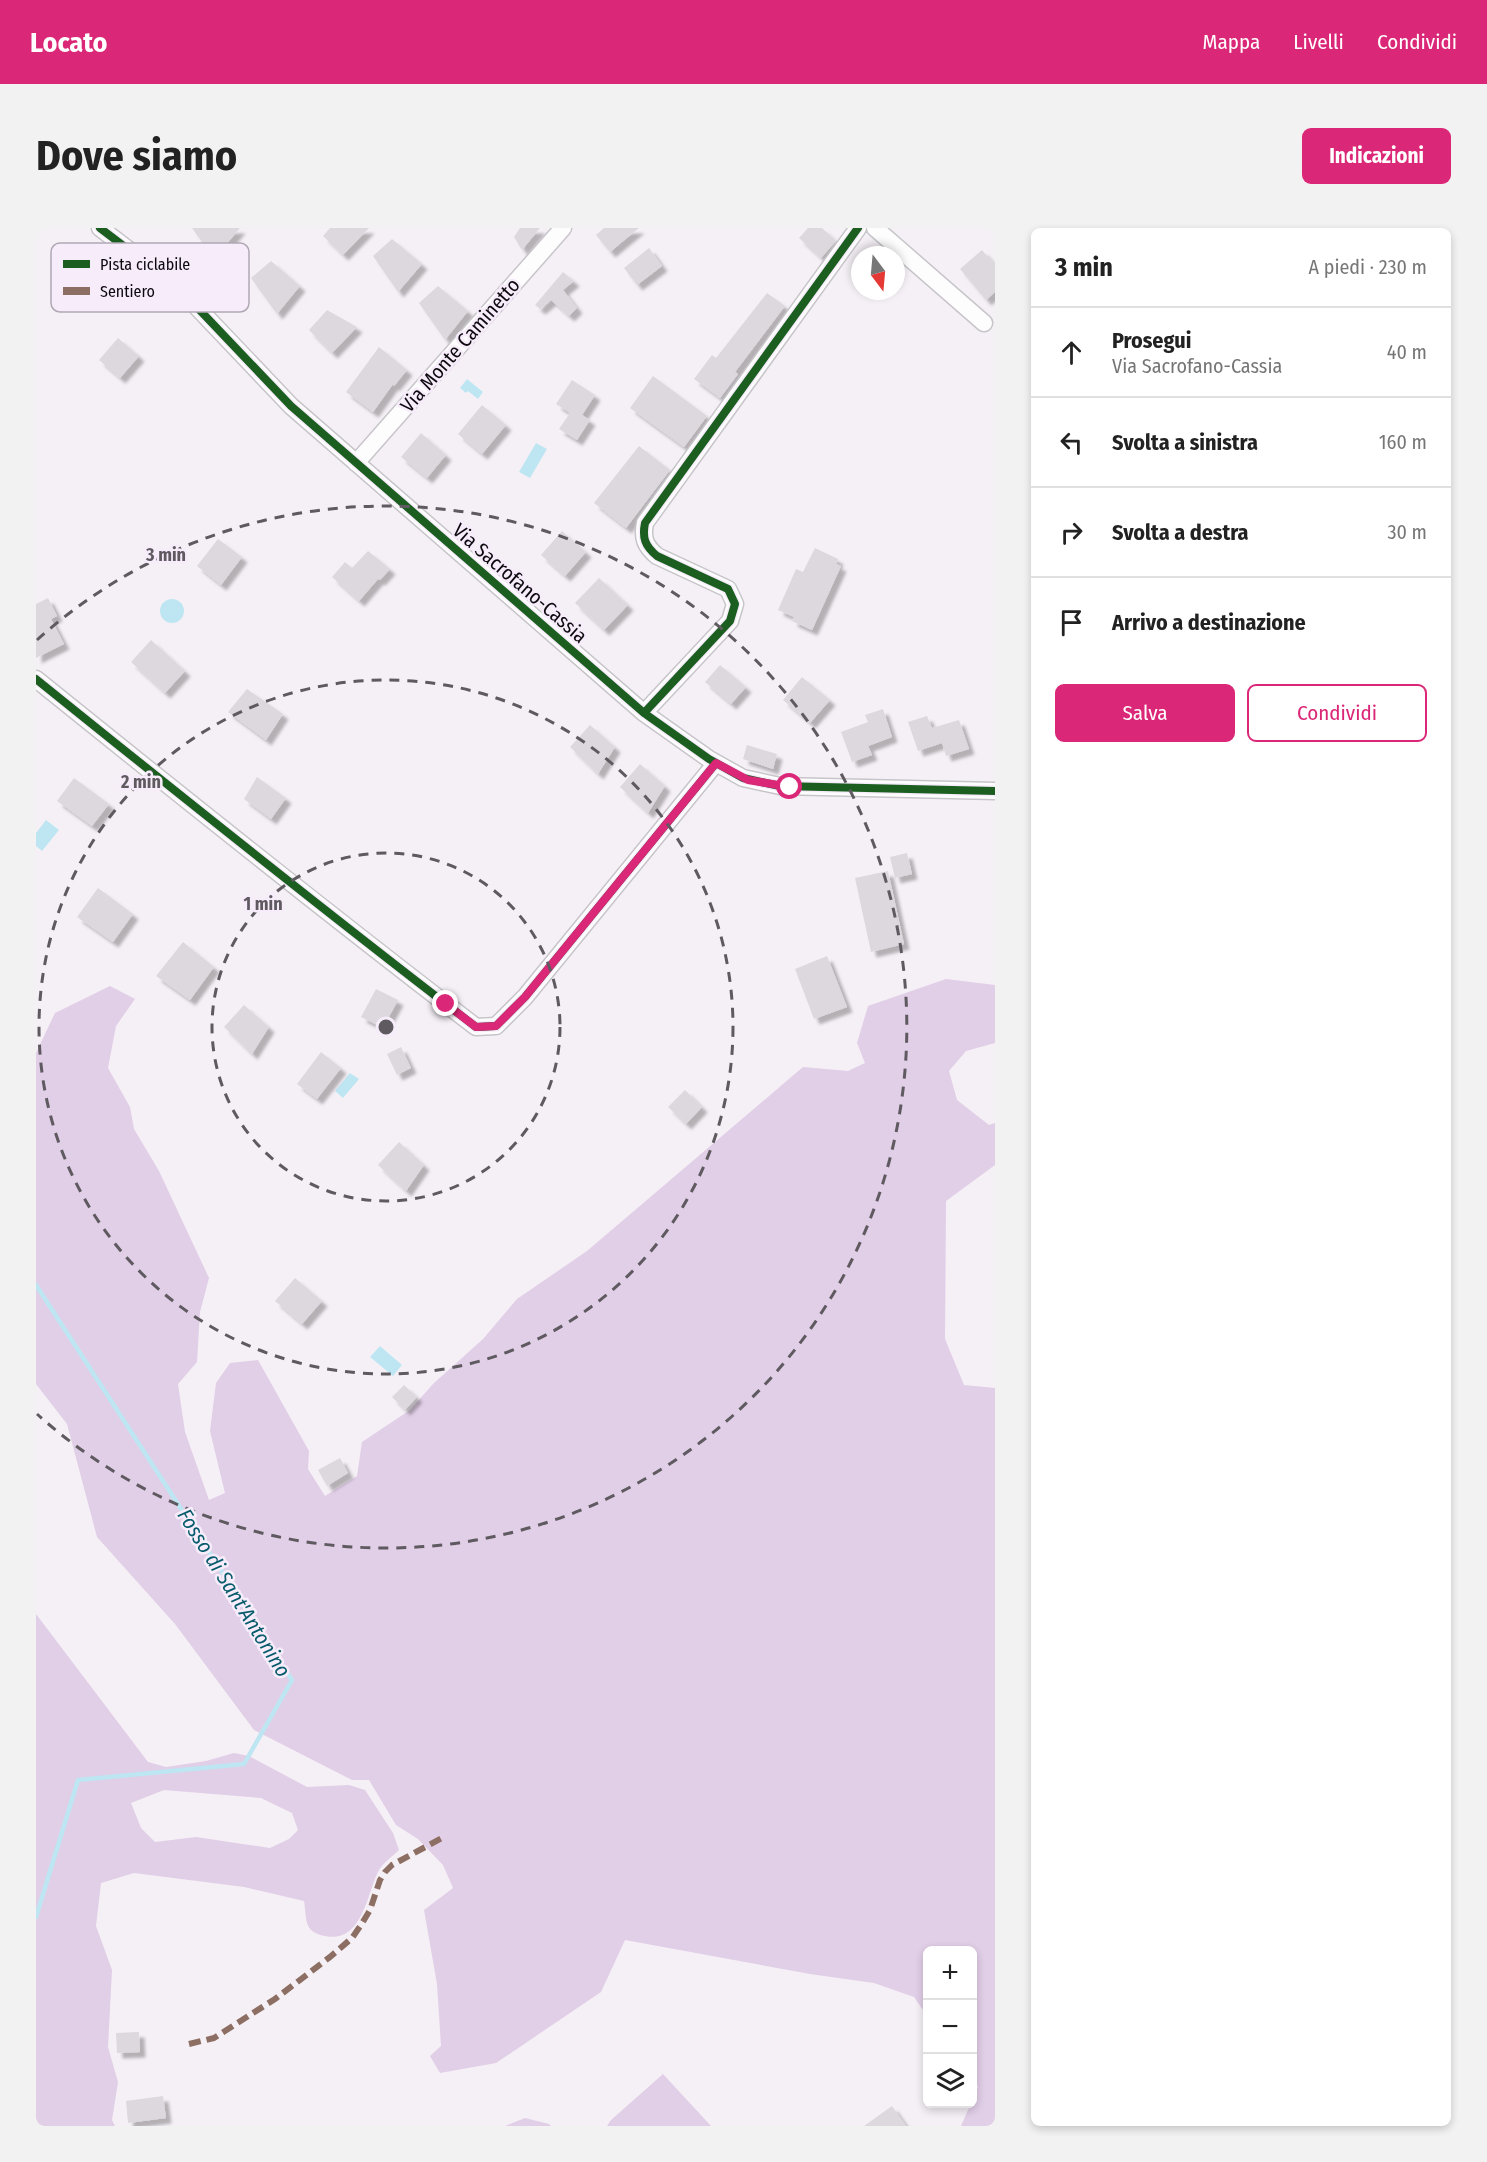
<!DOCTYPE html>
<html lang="it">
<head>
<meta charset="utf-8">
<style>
	:root { --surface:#fff; --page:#f2f2f2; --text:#222; --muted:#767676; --line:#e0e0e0; --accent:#db2777 }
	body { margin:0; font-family:"Fira Sans Condensed",sans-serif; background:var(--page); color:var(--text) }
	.controls { position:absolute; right:18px; bottom:18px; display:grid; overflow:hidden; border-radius:9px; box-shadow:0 3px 9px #0003 }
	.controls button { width:54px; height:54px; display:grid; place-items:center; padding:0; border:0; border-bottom:2px solid var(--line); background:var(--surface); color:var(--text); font:30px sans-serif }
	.compass { position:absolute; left:815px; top:18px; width:54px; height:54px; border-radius:50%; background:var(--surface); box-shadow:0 3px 9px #0003; rotate:164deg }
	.stop { position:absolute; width:18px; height:18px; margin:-14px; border:4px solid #db2777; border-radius:50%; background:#fff }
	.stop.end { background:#db2777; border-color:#fff; box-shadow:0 2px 6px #0008 }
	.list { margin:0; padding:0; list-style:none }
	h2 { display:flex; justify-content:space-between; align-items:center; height:78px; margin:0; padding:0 24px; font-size:26px }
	h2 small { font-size:20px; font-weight:400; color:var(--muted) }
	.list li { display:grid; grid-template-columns:39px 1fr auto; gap:18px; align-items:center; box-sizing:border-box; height:90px; padding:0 24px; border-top:2px solid var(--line) }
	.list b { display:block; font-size:22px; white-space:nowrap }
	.list p { margin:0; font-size:20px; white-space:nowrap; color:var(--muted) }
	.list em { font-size:20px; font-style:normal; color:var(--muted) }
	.actions { display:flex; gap:12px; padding:18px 24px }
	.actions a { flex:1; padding:14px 0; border:2px solid var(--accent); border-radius:9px; text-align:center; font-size:21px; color:var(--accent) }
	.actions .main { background:var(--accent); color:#fff }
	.icon { flex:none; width:33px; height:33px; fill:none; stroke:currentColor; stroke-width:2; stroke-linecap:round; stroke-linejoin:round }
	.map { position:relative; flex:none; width:959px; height:1898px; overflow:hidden; border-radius:9px }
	header { display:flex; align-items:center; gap:36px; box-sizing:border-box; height:84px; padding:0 30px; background:var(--accent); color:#fff }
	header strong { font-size:28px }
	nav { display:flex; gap:33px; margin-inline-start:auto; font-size:21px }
	.intro { display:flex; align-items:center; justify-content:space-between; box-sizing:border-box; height:144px; padding:0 36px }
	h1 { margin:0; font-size:42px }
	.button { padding:15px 27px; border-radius:9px; background:var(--accent); color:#fff; font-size:21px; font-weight:700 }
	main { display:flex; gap:36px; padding:0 36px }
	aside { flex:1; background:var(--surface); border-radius:9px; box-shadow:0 3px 9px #0003 }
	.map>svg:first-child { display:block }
	.forest { fill:#e1cee7; fill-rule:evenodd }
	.water { fill:#bee6f2 }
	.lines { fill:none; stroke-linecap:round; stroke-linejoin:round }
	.stream { stroke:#bee6f2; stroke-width:4.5 }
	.building { fill:#dcd8de; filter:url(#shadow) }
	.minor-casing { stroke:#c8c5ca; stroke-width:19 }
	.minor { stroke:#fefdfe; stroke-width:16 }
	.quiet { stroke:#8d6e63; stroke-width:6; stroke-dasharray:12 6; stroke-linecap:butt }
	.cycleway-casing { stroke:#f6ecfa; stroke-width:11 }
	.cycleway { stroke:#1b5e20; stroke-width:8 }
	.route { stroke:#db2777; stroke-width:8 }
	.ring { fill:none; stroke:#5e5a60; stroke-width:3; stroke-dasharray:10 8 }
	.labels { text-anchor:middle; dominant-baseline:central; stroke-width:5; stroke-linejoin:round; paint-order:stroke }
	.street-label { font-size:20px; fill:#0d0a0f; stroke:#f6ecfa }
	.water-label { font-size:21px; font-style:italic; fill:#075b6b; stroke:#f6ecfa }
	.key { fill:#f6ecfa; stroke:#b0a8b4; stroke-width:1.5 }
	.key-label { font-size:16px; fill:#0d0a0f }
	.centre { fill:#5e5a60; stroke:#f6ecfa; stroke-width:3 }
	.ring-label { font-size:18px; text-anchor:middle; font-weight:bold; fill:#5e5a60; stroke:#f6ecfa; stroke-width:5; stroke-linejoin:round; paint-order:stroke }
</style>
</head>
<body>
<header>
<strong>Locato</strong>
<nav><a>Mappa</a><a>Livelli</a><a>Condividi</a></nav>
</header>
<div class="intro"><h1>Dove siamo</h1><a class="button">Indicazioni</a></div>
<main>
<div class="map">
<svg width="959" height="1898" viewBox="0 0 959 1898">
	<defs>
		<filter id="shadow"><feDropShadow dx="5.5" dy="5.5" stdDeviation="1.5" flood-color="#0004"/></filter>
	</defs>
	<rect width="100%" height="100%" fill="#f5f0f6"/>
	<!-- forest -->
	<path class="forest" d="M910,751L959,757V815L930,823L913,843L921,872L953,897L959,895V937L910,973L909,1111L928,1157L959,1160V1898H925L942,1859L936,1850V1722H892L891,1788L878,1769L838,1755L774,1746L589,1712L565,1764L460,1835L404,1845L394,1828L405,1818L401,1756L388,1682L417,1660L407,1637L382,1611L360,1597L333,1552H316L218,1502L139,1396L61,1309L31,1196L0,1156V825L19,785L74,758L99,771L80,798L72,840L94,879L98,901L123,943L173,1050L164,1084L161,1134L142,1156L149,1204L173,1272L189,1265L174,1203L180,1155L194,1135L222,1132L273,1223L272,1241L289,1268L321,1248L326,1214L374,1182L397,1156L447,1111L481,1071L551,1023L767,839L812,843L829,835L821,815L832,778Z
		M0,1386L112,1534L130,1539L170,1533L198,1525L213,1528L271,1559L313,1557L329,1562L357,1605L363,1622C357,1628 347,1635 343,1642C331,1664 327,1716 289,1708C267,1704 271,1691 268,1673L208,1659L98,1645L65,1655L60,1698L76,1742L72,1819L82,1854L76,1892L79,1898H0ZM128,1562L225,1570L256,1585L262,1602L253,1611L234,1620L160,1609L119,1614L105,1600L95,1575Z
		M627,1846L675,1898H571L575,1892Z
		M489,1890L513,1896L515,1898H469Z"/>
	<!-- water -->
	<path class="water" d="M431,151L447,164L442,171L432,163L430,165L424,160Z
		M500,215L511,221L494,250L483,244Z
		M124 383a12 12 0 1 1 24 0a12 12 0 1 1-24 0Z
		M10,592L23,602L6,623L0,618V605Z
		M314,845L323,851L307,870L299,863Z
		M344,1118L366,1137L357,1148L334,1129Z"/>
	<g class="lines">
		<!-- stream -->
		<path class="stream" d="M0,1057L256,1452L208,1536L42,1552L0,1689"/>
	</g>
	<!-- building -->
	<path class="building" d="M156,0H204L178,31Z
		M294,0H333L307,27L287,8Z
		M484,0H504L486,22L478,9Z
		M568,0H603L574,24L560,7Z
		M772,0H786L800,13L785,30L763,10Z
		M356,11L386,36L362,64L337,28Z
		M613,20L626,38L601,57L588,40Z
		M946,22L959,37V64L950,72L924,41Z
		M235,33L264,58L241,86L215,50Z
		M527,44L538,53L527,62L541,80L533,88L515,72L504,81L499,77Z
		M402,58L432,83L409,112L383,75Z
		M731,65L749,78L699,144L702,146L684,170L658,151L676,127L680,130Z
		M291,82L321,99L296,125L273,102Z
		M82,110L103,128L84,150L63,132Z
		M343,119L371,142L358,158L357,156L337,184L310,164Z
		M617,148L671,188L648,219L594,180Z
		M536,152L559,167L546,187L554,192L541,212L523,201L534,185L520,176Z
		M446,177L470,197L446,226L422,206Z
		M385,205L410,227L391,250L365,229Z
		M603,218L634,242L590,300L558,275Z
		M526,303L550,324L529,348L505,327Z
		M182,311L206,329L185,357L161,338Z
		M779,320L802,331L800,336L805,338L776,402L756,393L758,389L742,382L760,341L767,344Z
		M332,323L354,341L344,352L342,351L323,373L296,349L309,334L316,340Z
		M563,350L592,377L568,402L539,375Z
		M12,370L21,388L15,391L28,416L0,430V376Z
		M115,412L149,443L129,465L95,434Z
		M684,437L710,459L695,476L669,454Z
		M766,449L794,472L774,495L747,472Z
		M211,461L247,486L230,512L192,484Z
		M847,481L856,509L832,518L836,527L816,534L805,504L832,494L829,487Z
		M891,488L896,500L923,492L933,521L910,528L906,515L882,523L872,494Z
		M554,497L579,519L562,546L534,519Z
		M711,517L741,526L737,541L707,531Z
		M604,536L629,558L612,585L584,559Z
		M221,549L250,570L235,591L208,571Z
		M38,550L73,576L56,598L21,573Z
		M871,625L876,646L859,650L854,629Z
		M852,643L868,716L835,724L819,650Z
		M62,660L97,686L77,714L41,689Z
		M147,714L178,739L154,772L120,748Z
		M791,728L811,779L778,791L759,741Z
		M340,761L362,772L347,800L325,789Z
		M208,777L233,799L216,826L188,799Z
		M365,819L375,840L361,847L351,826Z
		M285,824L305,840L281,871L261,856Z
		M649,862L666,879L650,896L632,879Z
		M363,914L388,937L370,963L342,937Z
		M259,1050L286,1073L266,1096L239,1073Z
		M368,1157L381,1169L369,1182L356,1169Z
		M304,1230L312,1245L291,1258L282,1242Z
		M103,1804L104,1824L81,1825L80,1805Z
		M127,1868L130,1890L92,1895L90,1873Z
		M856,1878L870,1898H828Z"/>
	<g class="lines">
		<defs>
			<path id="minor" d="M64,0L127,48L157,75L255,178L608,485L673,531L707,550L744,558L959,563
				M839,0L948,95
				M320,235L527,0
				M0,451C145,568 291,685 440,799L460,798L489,769L680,535
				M608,485L694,393L699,376L692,361L621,328C609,318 606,310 609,295L822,0"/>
		</defs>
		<!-- minor casing -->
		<use href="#minor" class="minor-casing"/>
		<!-- minor -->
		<use href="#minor" class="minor"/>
		<!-- quiet -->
		<path class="quiet" d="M153,1816L178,1810L239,1771L294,1729L316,1710L325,1697L334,1682L344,1652L349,1644L356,1637L406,1610"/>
		<defs>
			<path id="cycleway" d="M64,0L127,48L157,75L255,178L608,485L673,531L707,550L744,558L959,563
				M0,451C145,568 291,685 440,799L460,798L489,769L680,535
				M608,485L694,393L699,376L692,361L621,328C609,318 606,310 609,295L822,0"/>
		</defs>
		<!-- cycleway casing -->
		<use href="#cycleway" class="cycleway-casing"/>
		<!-- cycleway -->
		<use href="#cycleway" class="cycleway"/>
	</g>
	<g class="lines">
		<!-- route -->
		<path class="route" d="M410,776L440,799L460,798L489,769L680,535L712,552L754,559"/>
	</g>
	<!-- distance rings -->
	<g class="ring">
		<circle cx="350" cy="799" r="174"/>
		<circle cx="350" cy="799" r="347"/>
		<path d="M1 412A521 521 0 1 1 1 1186"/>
	</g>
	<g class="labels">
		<!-- street labels -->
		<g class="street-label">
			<text transform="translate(424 117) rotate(-49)">Via Monte Caminetto</text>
			<text transform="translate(484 355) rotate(41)">Via Sacrofano-Cassia</text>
		</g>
		<!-- water labels -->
		<g class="water-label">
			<text transform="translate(198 1365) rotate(58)">Fosso di Sant'Antonino</text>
		</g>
	</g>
	<!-- legend -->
	<rect x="15" y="15" width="198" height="69" rx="9" class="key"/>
	<rect x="27" y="32" width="27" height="8" fill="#1b5e20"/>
	<rect x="27" y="59" width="27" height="8" fill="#8d6e63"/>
	<g class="key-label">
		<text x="64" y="42">Pista ciclabile</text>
		<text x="64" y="69">Sentiero</text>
	</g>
	<circle cx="350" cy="799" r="9" class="centre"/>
	<g class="ring-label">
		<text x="130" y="333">3 min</text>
		<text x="105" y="560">2 min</text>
		<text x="227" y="682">1 min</text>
	</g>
</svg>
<div class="controls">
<button>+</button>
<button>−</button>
<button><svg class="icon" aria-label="layers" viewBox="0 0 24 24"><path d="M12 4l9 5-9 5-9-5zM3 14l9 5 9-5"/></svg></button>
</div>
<svg class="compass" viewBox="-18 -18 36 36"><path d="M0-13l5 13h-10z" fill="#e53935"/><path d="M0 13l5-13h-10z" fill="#767676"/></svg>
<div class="stop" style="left:754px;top:559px"></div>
<div class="stop end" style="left:410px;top:776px"></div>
</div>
<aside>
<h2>3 min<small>A piedi · 230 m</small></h2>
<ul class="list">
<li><svg class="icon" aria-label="ahead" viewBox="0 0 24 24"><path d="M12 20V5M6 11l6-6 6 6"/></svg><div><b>Prosegui</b><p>Via Sacrofano-Cassia</p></div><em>40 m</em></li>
<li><svg class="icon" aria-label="left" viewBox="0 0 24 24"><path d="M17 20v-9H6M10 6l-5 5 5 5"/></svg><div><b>Svolta a sinistra</b></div><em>160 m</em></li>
<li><svg class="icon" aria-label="right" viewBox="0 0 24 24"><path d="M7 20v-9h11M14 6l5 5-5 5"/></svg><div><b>Svolta a destra</b></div><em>30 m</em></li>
<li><svg class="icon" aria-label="arrive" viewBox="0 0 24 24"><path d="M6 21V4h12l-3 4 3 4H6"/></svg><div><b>Arrivo a destinazione</b></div></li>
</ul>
<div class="actions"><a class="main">Salva</a><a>Condividi</a></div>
</aside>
</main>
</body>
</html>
